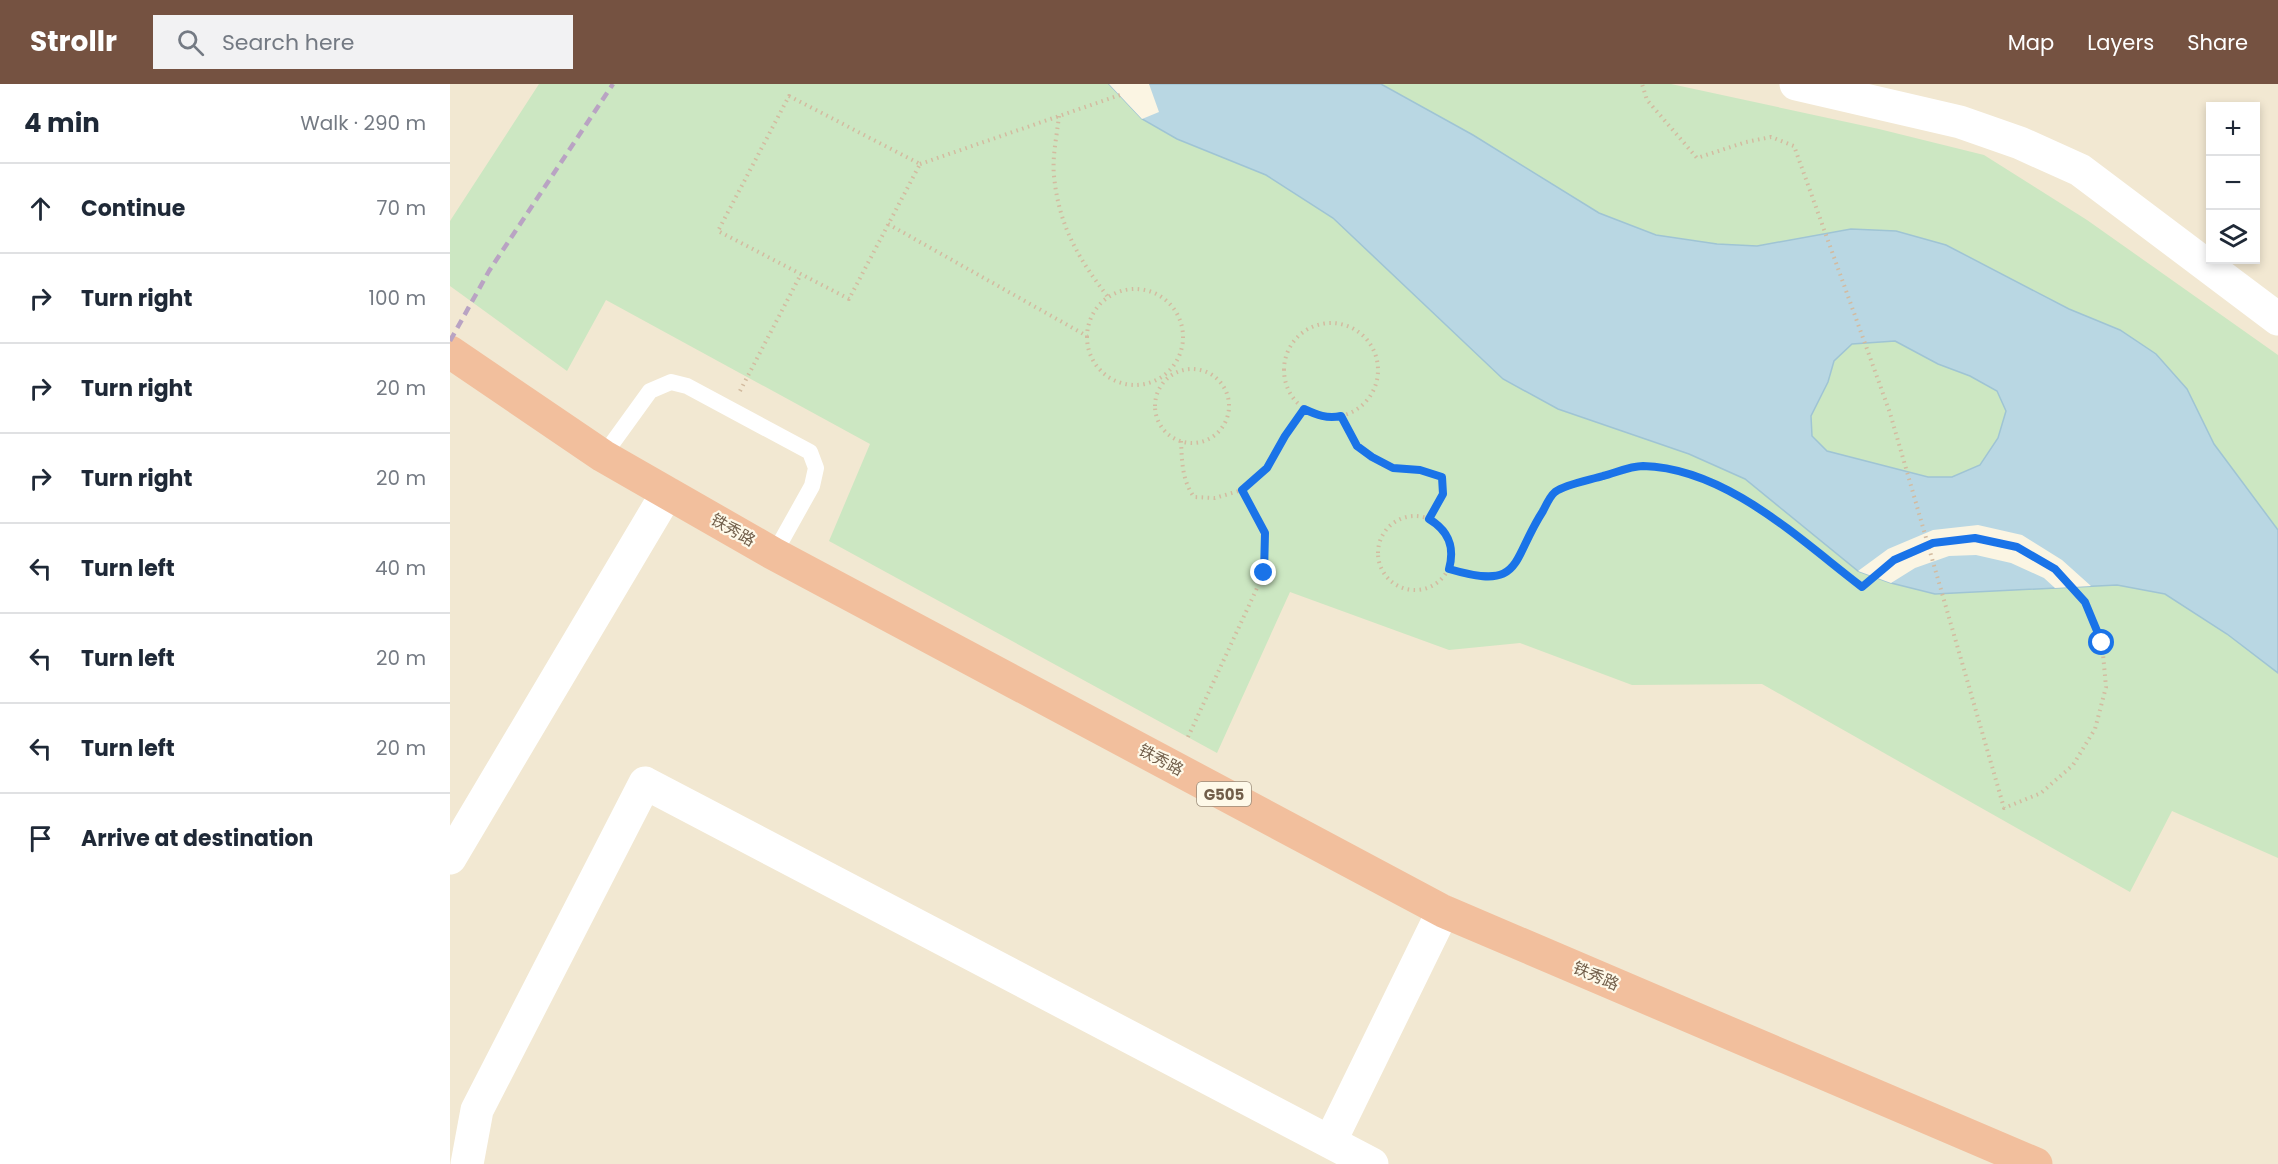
<!DOCTYPE html>
<html lang="en">
<head>
<meta charset="utf-8">
<style>
	:root { --surface:#fff; --page:#f2f2f3; --text:#1f2937; --muted:#747a83; --line:#e0e1e3; --accent:#755241 }
	body { margin:0; font-family:Poppins,"Noto Sans SC",sans-serif; background:var(--page); color:var(--text) }
	.controls { position:absolute; right:18px; top:18px; display:grid; overflow:hidden; border-radius:0px; box-shadow:0 3px 9px #0003 }
	.controls button { width:54px; height:54px; display:grid; place-items:center; padding:0; border:0; border-bottom:2px solid var(--line); background:var(--surface); color:var(--text); font:30px sans-serif }
	.stop { position:absolute; width:18px; height:18px; margin:-14px; border:4px solid #1a73e8; border-radius:50%; background:#fff }
	.stop.end { background:#1a73e8; border-color:#fff; box-shadow:0 2px 6px #0008 }
	.list { margin:0; padding:0; list-style:none }
	h2 { display:flex; justify-content:space-between; align-items:center; height:78px; margin:0; padding:0 24px; font-size:26px }
	h2 small { font-size:20px; font-weight:400; color:var(--muted) }
	.list li { display:grid; grid-template-columns:39px 1fr auto; gap:18px; align-items:center; box-sizing:border-box; height:90px; padding:0 24px; border-top:2px solid var(--line) }
	.list b { display:block; font-size:22px; white-space:nowrap }
	.list em { font-size:20px; font-style:normal; color:var(--muted) }
	.icon { flex:none; width:33px; height:33px; fill:none; stroke:currentColor; stroke-width:2; stroke-linecap:round; stroke-linejoin:round }
	.map { position:relative; flex:none; width:1828px; height:1080px; overflow:hidden }
	header { display:flex; align-items:center; gap:36px; box-sizing:border-box; height:84px; padding:0 30px; background:var(--accent); color:#fff }
	header strong { font-size:28px }
	nav { display:flex; gap:33px; margin-inline-start:auto; font-size:21px }
	.search { width:420px; height:54px; background:var(--page); display:flex; align-items:center; gap:15px; box-sizing:border-box; padding:0 21px; border-radius:0px; color:var(--muted); font-size:22px }
	main { display:flex }
	aside { flex:1; background:var(--surface) }
	.map>svg:first-child { display:block }
	.residential { fill:#f2e8d2; fill-rule:evenodd }
	.green { fill:#cce7c2 }
	.water { fill:#b9d7e3; stroke:#9fc4d4; stroke-width:1.5; fill-rule:evenodd }
	.pier { fill:#fbf5e3 }
	.lines { fill:none; stroke-linecap:round; stroke-linejoin:round }
	.path { stroke:#d3bba0; stroke-width:4; stroke-dasharray:1.5 4.5; stroke-linecap:butt }
	.lane { stroke:#fff; stroke-width:16 }
	.street { stroke:#fff; stroke-width:33 }
	.highway { stroke:#f2bf9d; stroke-width:33 }
	.rail { stroke:#b9a3c3; stroke-width:4.5; stroke-dasharray:9 6; stroke-linecap:butt }
	.route { stroke:#1a73e8; stroke-width:8 }
	.labels { text-anchor:middle; dominant-baseline:central; stroke-width:4.5; stroke-linejoin:round; paint-order:stroke }
	.shield { fill:#fef9e9; stroke:#9b8c7a; stroke-width:1.5 }
	.shield-label { font-size:15px; font-weight:bold; fill:#715e4a }
	.street-label { font-size:16px; fill:#715e4a; stroke:#fef9e9 }
</style>
</head>
<body>
<header>
<strong>Strollr</strong>
<div class="search"><svg class="icon" aria-label="search" viewBox="0 0 24 24"><circle cx="10" cy="10" r="6"/><path d="M15 15l6 6"/></svg>Search here</div>
<nav><a>Map</a><a>Layers</a><a>Share</a></nav>
</header>
<main>
<aside>
<h2>4 min<small>Walk · 290 m</small></h2>
<ul class="list">
<li><svg class="icon" aria-label="ahead" viewBox="0 0 24 24"><path d="M12 20V5M6 11l6-6 6 6"/></svg><div><b>Continue</b></div><em>70 m</em></li>
<li><svg class="icon" aria-label="right" viewBox="0 0 24 24"><path d="M7 20v-9h11M14 6l5 5-5 5"/></svg><div><b>Turn right</b></div><em>100 m</em></li>
<li><svg class="icon" aria-label="right" viewBox="0 0 24 24"><path d="M7 20v-9h11M14 6l5 5-5 5"/></svg><div><b>Turn right</b></div><em>20 m</em></li>
<li><svg class="icon" aria-label="right" viewBox="0 0 24 24"><path d="M7 20v-9h11M14 6l5 5-5 5"/></svg><div><b>Turn right</b></div><em>20 m</em></li>
<li><svg class="icon" aria-label="left" viewBox="0 0 24 24"><path d="M17 20v-9H6M10 6l-5 5 5 5"/></svg><div><b>Turn left</b></div><em>40 m</em></li>
<li><svg class="icon" aria-label="left" viewBox="0 0 24 24"><path d="M17 20v-9H6M10 6l-5 5 5 5"/></svg><div><b>Turn left</b></div><em>20 m</em></li>
<li><svg class="icon" aria-label="left" viewBox="0 0 24 24"><path d="M17 20v-9H6M10 6l-5 5 5 5"/></svg><div><b>Turn left</b></div><em>20 m</em></li>
<li><svg class="icon" aria-label="arrive" viewBox="0 0 24 24"><path d="M6 21V4h12l-3 4 3 4H6"/></svg><div><b>Arrive at destination</b></div></li>
</ul>
</aside>
<div class="map">
<svg width="1828" height="1080" viewBox="0 0 1828 1080">
	<rect width="100%" height="100%" fill="#fbf5e3"/>
	<!-- residential -->
	<path class="residential" d="M0,0H1828V1080H0ZM1760,22H1806V176H1760Z"/>
	<!-- green -->
	<path class="green" d="M89,0H1221L1429,45L1534,71L1637,136L1828,271V774L1722,727L1680,808L1312,600L1182,601L1070,559L999,566L840,508L767,669L379,457L420,360L156,216L117,287L0,202V137Z"/>
	<!-- water -->
	<path class="water" d="M659,0H931L1023,51L1149,129L1206,151L1267,160L1307,162L1401,145L1446,147L1496,161L1619,225L1670,246L1706,270L1737,305L1764,360L1828,446V589L1777,550L1715,510L1667,501L1485,510L1441,499L1408,487L1295,395L1239,370L1108,325L1053,295L883,134L816,91L727,55L692,35ZM1445,257L1488,280L1520,292L1547,307L1556,327L1548,354L1530,381L1502,393H1478L1377,367L1362,352L1361,332L1378,298L1384,277L1402,260Z"/>
	<!-- pier -->
	<path class="pier" d="M659,0H699L709,28L692,35Z
		M1528,441L1572,451L1612,476L1641,502L1605,504L1594,494L1561,479L1526,471L1499,472L1465,484L1441,499L1408,487L1438,465L1483,446Z"/>
	<g class="lines">
		<!-- path -->
		<path class="path" d="M339,12L470,80L399,215L268,147Z
			M609,32C607,51 602,73 604,92C609,142 628,174 658,213
			M470,80L670,11
			M438,140L637,252
			M637 253a48 48 0 1 1 96 0a48 48 0 1 1-96 0Z
			M834 286a47 47 0 1 1 94 0a47 47 0 1 1-94 0Z
			M705 322a37 37 0 1 1 74 0a37 37 0 1 1-74 0Z
			M290,307L351,190
			M891,332L907,362L922,373L943,383L970,386L992,393L993,410L979,435
			M731,357C732,378 732,396 744,413L765,414L792,406L817,384L835,352L854,325
			M928 469a37 37 0 1 1 74 0a37 37 0 1 1-74 0Z
			M999,485C1074,507 1060,477 1093,427C1096,421 1100,412 1105,408C1116,400 1140,396 1153,392C1165,389 1180,382 1193,382C1277,384 1349,455 1412,503L1444,476L1483,459L1525,454L1567,463L1605,485L1635,518L1652,559L1656,603L1645,645L1623,681L1591,709L1554,724L1440,329L1344,62L1321,53L1296,58L1247,74L1197,16L1192,0
			M738,653L814,489L815,449L792,406"/>
		<!-- lane -->
		<path class="lane" d="M153,372L200,307L221,298L237,302L360,368L366,384L362,402L324,470"/>
		<!-- street -->
		<path class="street" d="M1346,0L1510,38L1570,59L1630,86L1828,235
			M0,774L217,409
			M880,1058L993,827
			M17,1080L27,1026L195,699L922,1080"/>
		<!-- highway -->
		<path class="highway" d="M0,268L153,372L324,470L993,827L1586,1080"/>
		<!-- rail -->
		<path class="rail" d="M0,257L39,187L163,0"/>
	</g>
	<g class="lines">
		<!-- route -->
		<path class="route" d="M814,489L815,449L792,406L817,384L835,352L854,325C867,331 877,335 891,332L907,362L922,373L943,384L970,386L992,393L993,410L979,435C999,447 1005,463 999,485C1074,507 1060,478 1093,427C1096,421 1100,412 1105,408C1116,400 1140,396 1153,392C1165,389 1180,382 1193,382C1276,384 1349,455 1412,503L1444,476L1483,459L1525,454L1567,463L1605,485L1635,518L1652,559"/>
	</g>
	<g class="labels">
		<!-- shield labels -->
		<rect class="shield" x="747" y="698" width="54" height="24" rx="4.5"/>
		<g class="shield-label">
			<text x="774" y="710">G505</text>
		</g>
		<!-- street labels -->
		<g class="street-label">
			<text transform="translate(283 446) rotate(30)">铁秀路</text>
			<text transform="translate(711 676) rotate(28)">铁秀路</text>
			<text transform="translate(1146 892) rotate(23)">铁秀路</text>
		</g>
	</g>
</svg>
<div class="controls">
<button>+</button>
<button>−</button>
<button><svg class="icon" aria-label="layers" viewBox="0 0 24 24"><path d="M12 4l9 5-9 5-9-5zM3 14l9 5 9-5"/></svg></button>
</div>
<div class="stop" style="left:1652px;top:559px"></div>
<div class="stop end" style="left:814px;top:489px"></div>
</div>
</main>
</body>
</html>
